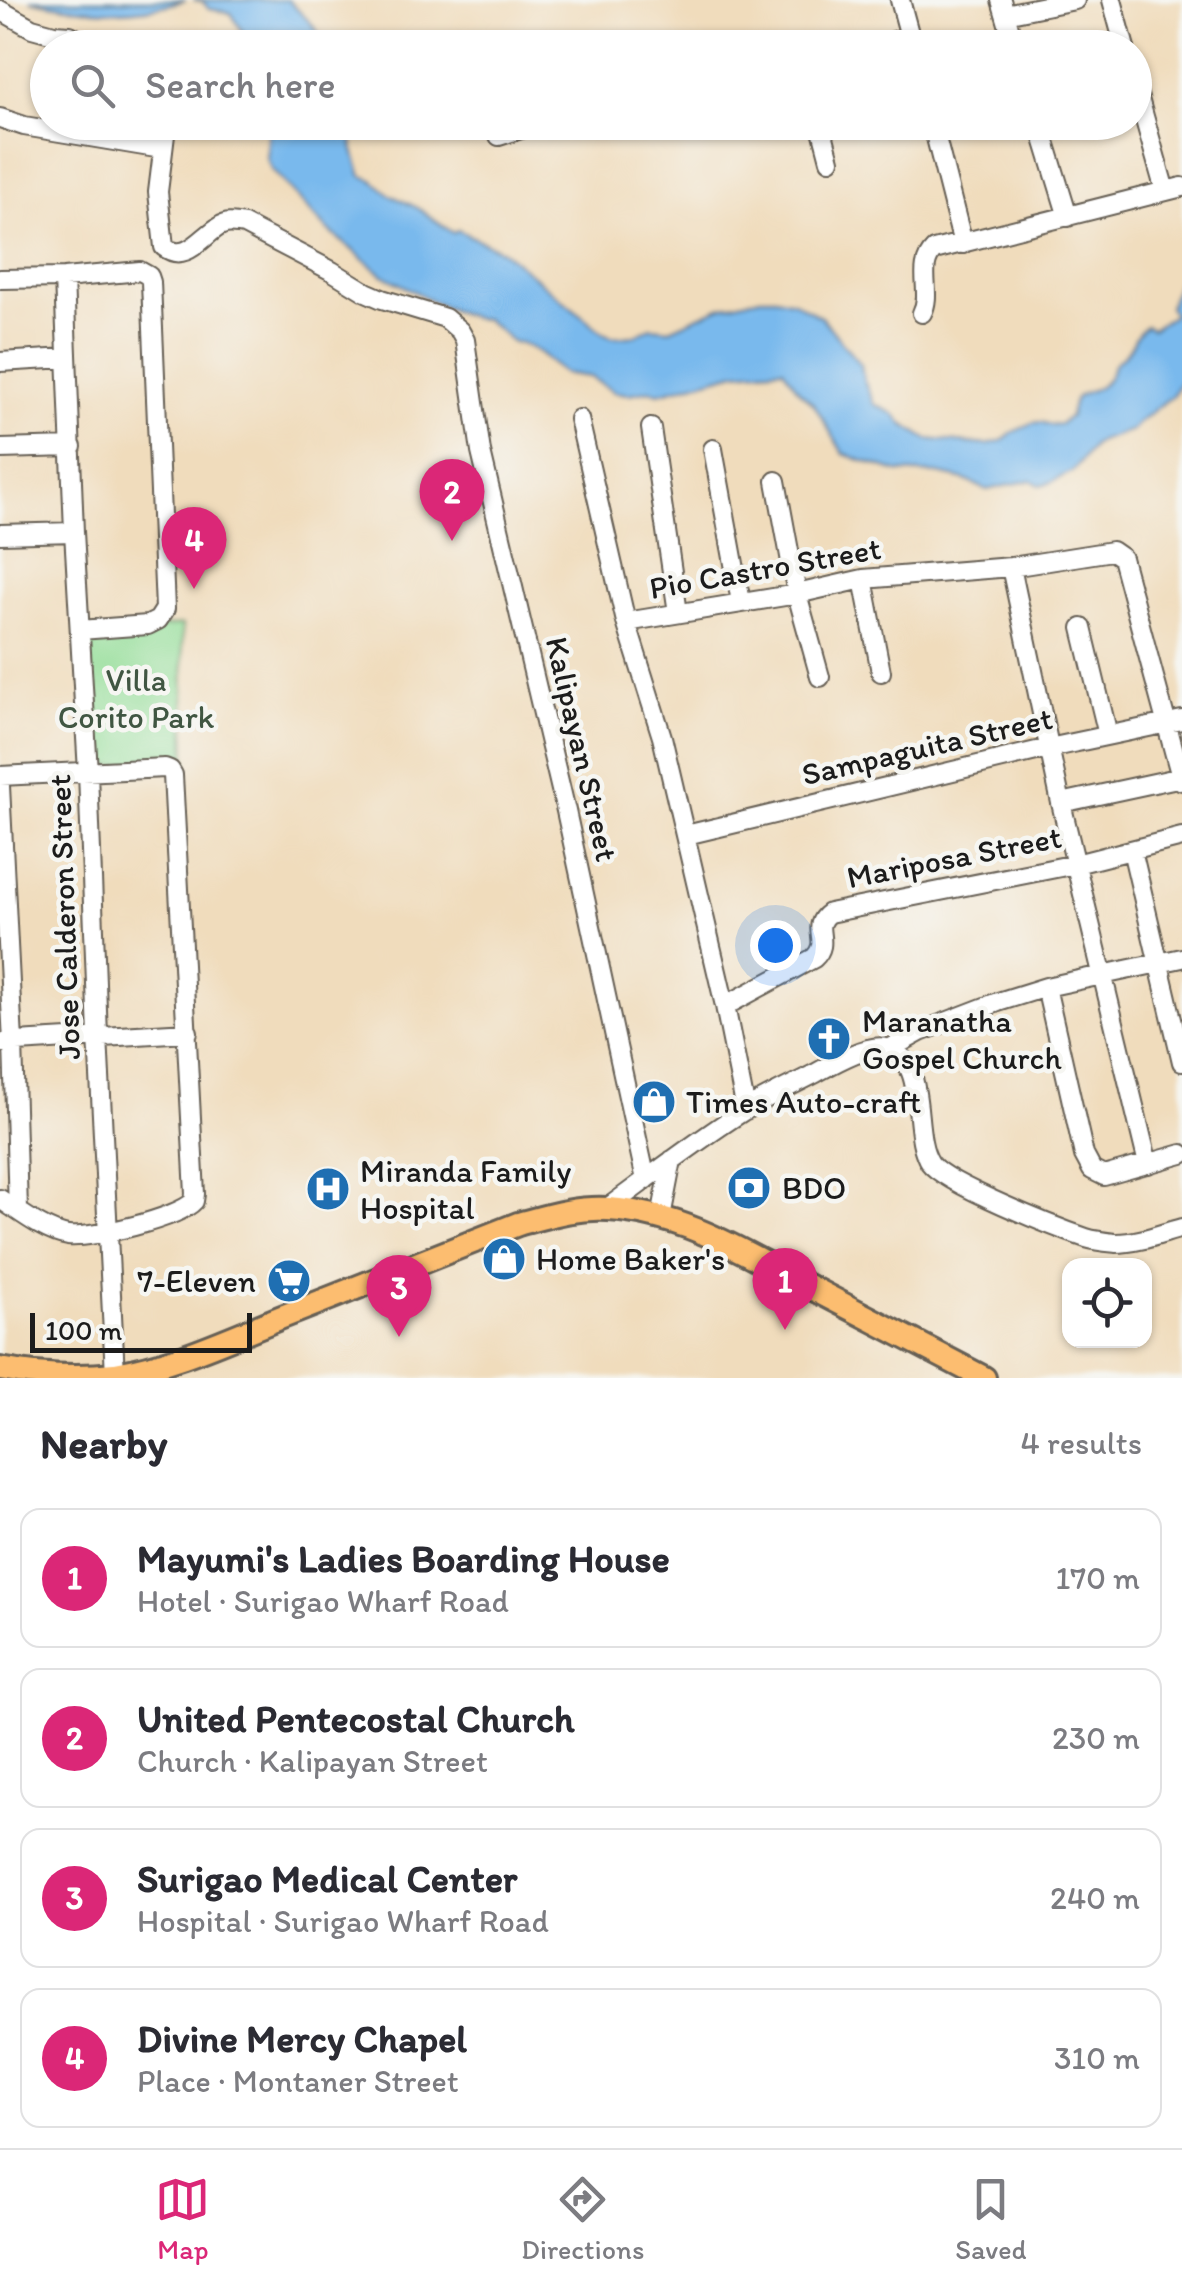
<!DOCTYPE html>
<html lang="en">
<head>
<meta charset="utf-8">
<style>
	:root { --surface:#fff; --page:#f2f2f3; --text:#2b2b33; --muted:#7c7c81; --line:#e1e1e2; --accent:#db2777 }
	body { margin:0; font-family:Itim,sans-serif; background:var(--page); color:var(--text) }
	.controls { position:absolute; right:30px; bottom:30px; display:grid; overflow:hidden; border-radius:20px; box-shadow:0 2px 8px #0004 }
	.controls button { width:90px; height:90px; display:grid; place-items:center; padding:0; border:0; border-bottom:2px solid var(--line); background:var(--surface); color:var(--text); font:50px sans-serif }
	.scale { position:absolute; left:30px; bottom:25px; width:222px; box-sizing:border-box; padding-left:10px; border:5px solid #1c1c1c; border-top:0; font-size:28px; line-height:35px; white-space:nowrap; color:#1c1c1c; -webkit-text-stroke:8px #f6f6f2; paint-order:stroke }
	.you { position:absolute; left:775px; top:945px; width:35px; height:35px; margin:-25px; border:8px solid #fff; border-radius:50%; background:#1a73e8; box-shadow:0 0 0 15px #1a73e833 }
	.badge { display:grid; place-items:center; width:65px; height:65px; border-radius:50%; background:var(--accent); color:#fff; font-size:32px; font-weight:700 }
	.pin { position:absolute; translate:-50% -82px; filter:drop-shadow(0 2px 5px #0008) }
	.pin::after { content:''; position:absolute; top:52px; width:35px; height:30px; background:inherit; clip-path:polygon(0 0,100% 0,50% 100%) }
	.list { margin:0; padding:0; list-style:none }
	h2 { display:flex; justify-content:space-between; align-items:center; height:130px; margin:0; padding:0 40px; font-size:42px }
	h2 small { font-size:32px; font-weight:400; color:var(--muted) }
	.list li { display:grid; grid-template-columns:65px 1fr auto; gap:30px; align-items:center; box-sizing:border-box; height:140px; margin:0 20px 20px; padding:0 20px; border:2px solid var(--line); border-radius:20px }
	.list b { display:block; font-size:38px; white-space:nowrap }
	.list p { margin:0; font-size:32px; white-space:nowrap; color:var(--muted) }
	.list em { font-size:32px; font-style:normal; color:var(--muted) }
	.icon { flex:none; width:55px; height:55px; fill:none; stroke:currentColor; stroke-width:2; stroke-linecap:round; stroke-linejoin:round }
	.map { position:relative; flex:none; width:1182px; height:1378px; overflow:hidden }
	.search { position:absolute; background:var(--surface); box-shadow:0 2px 8px #0004; left:30px; right:30px; top:30px; height:110px; display:flex; align-items:center; gap:25px; box-sizing:border-box; padding:0 35px; border-radius:55px; color:var(--muted); font-size:38px }
	.sheet { height:770px; background:var(--surface) }
	nav { display:flex; justify-content:space-around; align-items:center; box-sizing:border-box; height:140px; border-top:2px solid var(--line); background:var(--surface); font-size:28px; color:var(--muted) }
	nav a { display:grid; justify-items:center; gap:5px }
	nav .on { color:var(--accent) }
	.map>svg:first-child { display:block }
	.green { fill:#94de99; stroke:#587d5a; stroke-width:2.5 }
	.water { fill:#79b9ed; stroke:#4a6a84; stroke-width:2.5 }
	.lines { fill:none; stroke-linecap:round; stroke-linejoin:round }
	.minor-casing { stroke:#665f54; stroke-width:22 }
	.major-casing { stroke:#665f54; stroke-width:28 }
	.minor { stroke:#fff; stroke-width:18 }
	.major { stroke:#fcbd6f; stroke-width:22 }
	.labels { text-anchor:middle; dominant-baseline:central; stroke-width:9; stroke-linejoin:round; paint-order:stroke }
	.street-label { font-size:32px; fill:#1c1c1c; stroke:#f6f6f2 }
	.park-label { font-size:32px; fill:#405642; stroke:#f6f6f2 }
	.poi-label { font-size:32px; fill:#1c1c1c; stroke:#f6f6f2; text-anchor:start }
</style>
</head>
<body>
<div class="map">
<svg width="1182" height="1378" viewBox="0 0 1182 1378">
	<rect width="100%" height="100%" fill="#f6f6f2"/>
	<filter id="ink" filterUnits="userSpaceOnUse"><feTurbulence type="fractalNoise" baseFrequency=".01" numOctaves="2"/><feDisplacementMap in="SourceGraphic" scale="20" xChannelSelector="R" yChannelSelector="G"/><feConvolveMatrix kernelMatrix="1 2 1 2 8 2 1 2 1" color-interpolation-filters="sRGB"/></filter>
	<filter id="wash" filterUnits="userSpaceOnUse"><feTurbulence type="fractalNoise" baseFrequency=".0048" numOctaves="4" result="noise"/><feDisplacementMap in="SourceGraphic" scale="40" xChannelSelector="R" yChannelSelector="G"/><feGaussianBlur stdDeviation="2.25" result="paint"/><feColorMatrix in="noise" values="0 0 0 0 0 0 0 0 0 0 0 0 0 0 0 0 0 1.4 0 .05"/><feComposite in="paint" operator="in"/></filter>
	<g filter="url(#wash)">
		<rect width="100%" height="100%" fill="#f0dcbc"/>
		<!-- green -->
		<path class="green" d="M182,625L186,763L92,767L85,633Z"/>
		<!-- water -->
		<path class="water" d="M30,0H186C132,17 85,12 30,0Z
			M193,0H288L310,22L329,47H252L231,13L209,9L202,1Z
			M269,123H351C350,142 356,158 362,176L373,180L390,195L418,208L453,233L458,230L504,252L603,333L613,337L636,335L651,327L670,329L720,307L760,297H776L793,301L822,318L861,365L863,378L874,404L894,414L903,424L927,439L987,445L1004,440L1010,434L1032,423L1041,422L1050,425L1060,424L1070,416C1070,415 1074,401 1074,400C1081,390 1099,392 1108,378C1112,373 1111,368 1115,363C1119,359 1124,356 1127,352C1136,341 1133,335 1146,326L1152,329L1173,315L1169,307L1182,271V379L1172,396L1140,421L1132,430L1099,441L1093,446L1073,471L1051,482L1040,485L1031,480L987,490L965,480L938,474L898,472L860,460L843,453L814,404L800,392L783,368L736,372L659,393L650,390L629,394L614,392L590,377L563,373L540,353L521,343L513,342L485,319L473,318L444,307L383,275L327,229L271,169L267,158Z"/>
	</g>
	<g filter="url(#ink)">
		<g class="lines">
			<defs>
				<path id="minor" d="M900,0L913,48
					M1001,0L1015,48
					M1112,0L1125,48
					M0,10L32,28L54,34L70,35L94,48
					M1005,14L1075,0
					M873,48L910,36
					M1134,81L1165,191
					M0,118L24,126L162,149
					M163,122L165,135L158,192L164,247C186,264 202,236 220,226C228,221 236,224 244,225L332,271L366,292L382,299L445,318L460,331L465,340L481,452L566,811L646,1180
					M820,122L830,160
					M932,122L963,244
					M1039,122L1068,217
					M499,136L543,122
					M64,278L74,532L88,772L98,1036L115,1374
					M0,279L64,278L140,271L149,276L151,282L165,609L158,620L148,625L80,630
					M922,313C933,292 916,268 934,250L1182,187
					M0,362L67,358
					M579,419L626,622
					M651,428L678,613
					M0,449L72,447
					M713,449L741,602
					M776,481L797,594L820,677
					M0,534L74,532
					M1011,567L1061,803L1148,1164
					M863,579L881,672
					M1082,628L1108,735
					M0,776L165,768L170,770L173,775L195,1194L194,1201C179,1218 91,1239 68,1236C45,1232 20,1212 0,1199
					M0,786L13,1042L18,1210
					M1061,803L1182,777
					M686,835L1049,748L1182,720
					M1132,850L1182,1062
					M1046,987L1084,1155L1092,1170L1104,1176L1182,1154
					M725,1006L814,958C832,941 809,927 829,913L1076,864L1182,837
					M0,1043L188,1032
					M889,1049L920,1032L998,1002L1046,987L1182,958
					M746,1110L725,1006L662,737L626,622L797,594L863,579L1011,567L1112,551L1122,558L1182,781
					M606,1209C651,1176 695,1142 742,1112C766,1097 791,1086 816,1073C832,1064 868,1043 886,1048C930,1060 910,1134 930,1163C945,1184 1057,1228 1086,1238C1095,1241 1106,1242 1116,1243C1138,1243 1160,1234 1182,1228
					M661,1217L672,1160"/>
				<path id="major" d="M0,1369C38,1376 76,1378 115,1374C173,1365 227,1339 282,1317C360,1286 439,1255 518,1224C548,1216 576,1207 608,1209C679,1213 739,1249 800,1282C862,1314 923,1346 984,1378"/>
			</defs>
			<!-- minor casing -->
			<use href="#minor" class="minor-casing"/>
			<!-- major casing -->
			<use href="#major" class="major-casing"/>
			<!-- minor -->
			<use href="#minor" class="minor"/>
			<!-- major -->
			<use href="#major" class="major"/>
		</g>
	</g>
	<!-- icons -->
	<defs>
		<symbol id="church-disc" viewBox="-11 -11 22 22"><circle r="9.5" fill="#1f6fb2" stroke="#f6f6f2"/><path d="M-1.2-6h2.4v3.5h3.3v2.4h-3.3V6h-2.4V-.1h-3.3v-2.4h3.3Z" fill="#fff"/></symbol>
		<symbol id="shop-disc" viewBox="-11 -11 22 22"><circle r="9.5" fill="#1f6fb2" stroke="#f6f6f2"/><path d="M-5-2.5h2.3a2.7 3.5 0 0 1 5.4 0H5L5.5 6h-11ZM-1.5-2.5h3a1.5 2.3 0 0 0-3 0Z" fill="#fff"/></symbol>
		<symbol id="bank-disc" viewBox="-11 -11 22 22"><circle r="9.5" fill="#1f6fb2" stroke="#f6f6f2"/><path d="M-6-4H6V4H-6ZM0-2.3a2.3 2.3 0 1 0 0 4.6a2.3 2.3 0 1 0 0-4.6Z" fill="#fff"/></symbol>
		<symbol id="hospital-disc" viewBox="-11 -11 22 22"><circle r="9.5" fill="#1f6fb2" stroke="#f6f6f2"/><path d="M-5-5h3v3.5h4V-5h3V5h-3V1.5h-4V5h-3Z" fill="#fff"/></symbol>
		<symbol id="supermarket-disc" viewBox="-11 -11 22 22"><circle r="9.5" fill="#1f6fb2" stroke="#f6f6f2"/><path d="M-6-5.5h2.5l.6 2H6L4.5 2H-2.5L-4.4-4H-6ZM-1.5 3.2a1.3 1.3 0 1 0 .1 0ZM3 3.2a1.3 1.3 0 1 0 .1 0Z" fill="#fff"/></symbol>
	</defs>
	<g fill-rule="evenodd">
		<use href="#church-disc" x="804" y="1014" width="50" height="50"/>
		<use href="#shop-disc" x="629" y="1077" width="50" height="50"/>
		<use href="#bank-disc" x="724" y="1163" width="50" height="50"/>
		<use href="#hospital-disc" x="303" y="1164" width="50" height="50"/>
		<use href="#shop-disc" x="479" y="1234" width="50" height="50"/>
		<use href="#supermarket-disc" x="264" y="1256" width="50" height="50"/>
	</g>
	<g class="labels">
		<!-- street labels -->
		<g class="street-label">
			<text transform="translate(765 568) rotate(-10)">Pio Castro Street</text>
			<text transform="translate(927 746) rotate(-13)">Sampaguita Street</text>
			<text transform="translate(582 749) rotate(77)">Kalipayan Street</text>
			<text transform="translate(954 857) rotate(-11)">Mariposa Street</text>
			<text transform="translate(64 917) rotate(-92)">Jose Calderon Street</text>
		</g>
		<!-- park labels -->
		<g class="park-label">
			<text x="136" y="680">Villa<tspan x="136" dy="37">Corito Park</tspan></text>
		</g>
		<!-- poi labels -->
		<g class="poi-label">
			<text x="862" y="1021">Maranatha<tspan x="862" dy="37">Gospel Church</tspan></text>
			<text x="686" y="1102">Times Auto-craft</text>
			<text x="360" y="1171">Miranda Family<tspan x="360" dy="37">Hospital</tspan></text>
			<text x="782" y="1188">BDO</text>
			<text x="536" y="1259">Home Baker's</text>
			<text x="256" y="1281" text-anchor="end">7-Eleven</text>
		</g>
	</g>
</svg>
<div class="controls">
<button><svg class="icon" aria-label="locate" viewBox="0 0 24 24"><circle cx="12" cy="12" r="6"/><path d="M12 2v4M12 18v4M2 12h4M18 12h4"/></svg></button>
</div>
<div class="scale">100 m</div>
<div class="you"></div>
<div class="pin badge" style="left:785px;top:1330px">1</div>
<div class="pin badge" style="left:452px;top:541px">2</div>
<div class="pin badge" style="left:399px;top:1337px">3</div>
<div class="pin badge" style="left:194px;top:589px">4</div>
<div class="search"><svg class="icon" aria-label="search" viewBox="0 0 24 24"><circle cx="10" cy="10" r="6"/><path d="M15 15l6 6"/></svg>Search here</div>
</div>
<section class="sheet">
<h2>Nearby<small>4 results</small></h2>
<ul class="list">
<li><span class="badge">1</span><div><b>Mayumi's Ladies Boarding House</b><p>Hotel · Surigao Wharf Road</p></div><em>170 m</em></li>
<li><span class="badge">2</span><div><b>United Pentecostal Church</b><p>Church · Kalipayan Street</p></div><em>230 m</em></li>
<li><span class="badge">3</span><div><b>Surigao Medical Center</b><p>Hospital · Surigao Wharf Road</p></div><em>240 m</em></li>
<li><span class="badge">4</span><div><b>Divine Mercy Chapel</b><p>Place · Montaner Street</p></div><em>310 m</em></li>
</ul>
</section>
<nav>
<a class="on"><svg class="icon" aria-label="map" viewBox="0 0 24 24"><path d="M3 6l6-2 6 2 6-2v14l-6 2-6-2-6 2zM9 4v14M15 6v14"/></svg>Map</a>
<a><svg class="icon" aria-label="directions" viewBox="0 0 24 24"><path d="M12 3l9 9-9 9-9-9zM9 14v-3h6M13 9l2 2-2 2"/></svg>Directions</a>
<a><svg class="icon" aria-label="saved" viewBox="0 0 24 24"><path d="M7 4h10v16l-5-4-5 4z"/></svg>Saved</a>
</nav>
</body>
</html>
